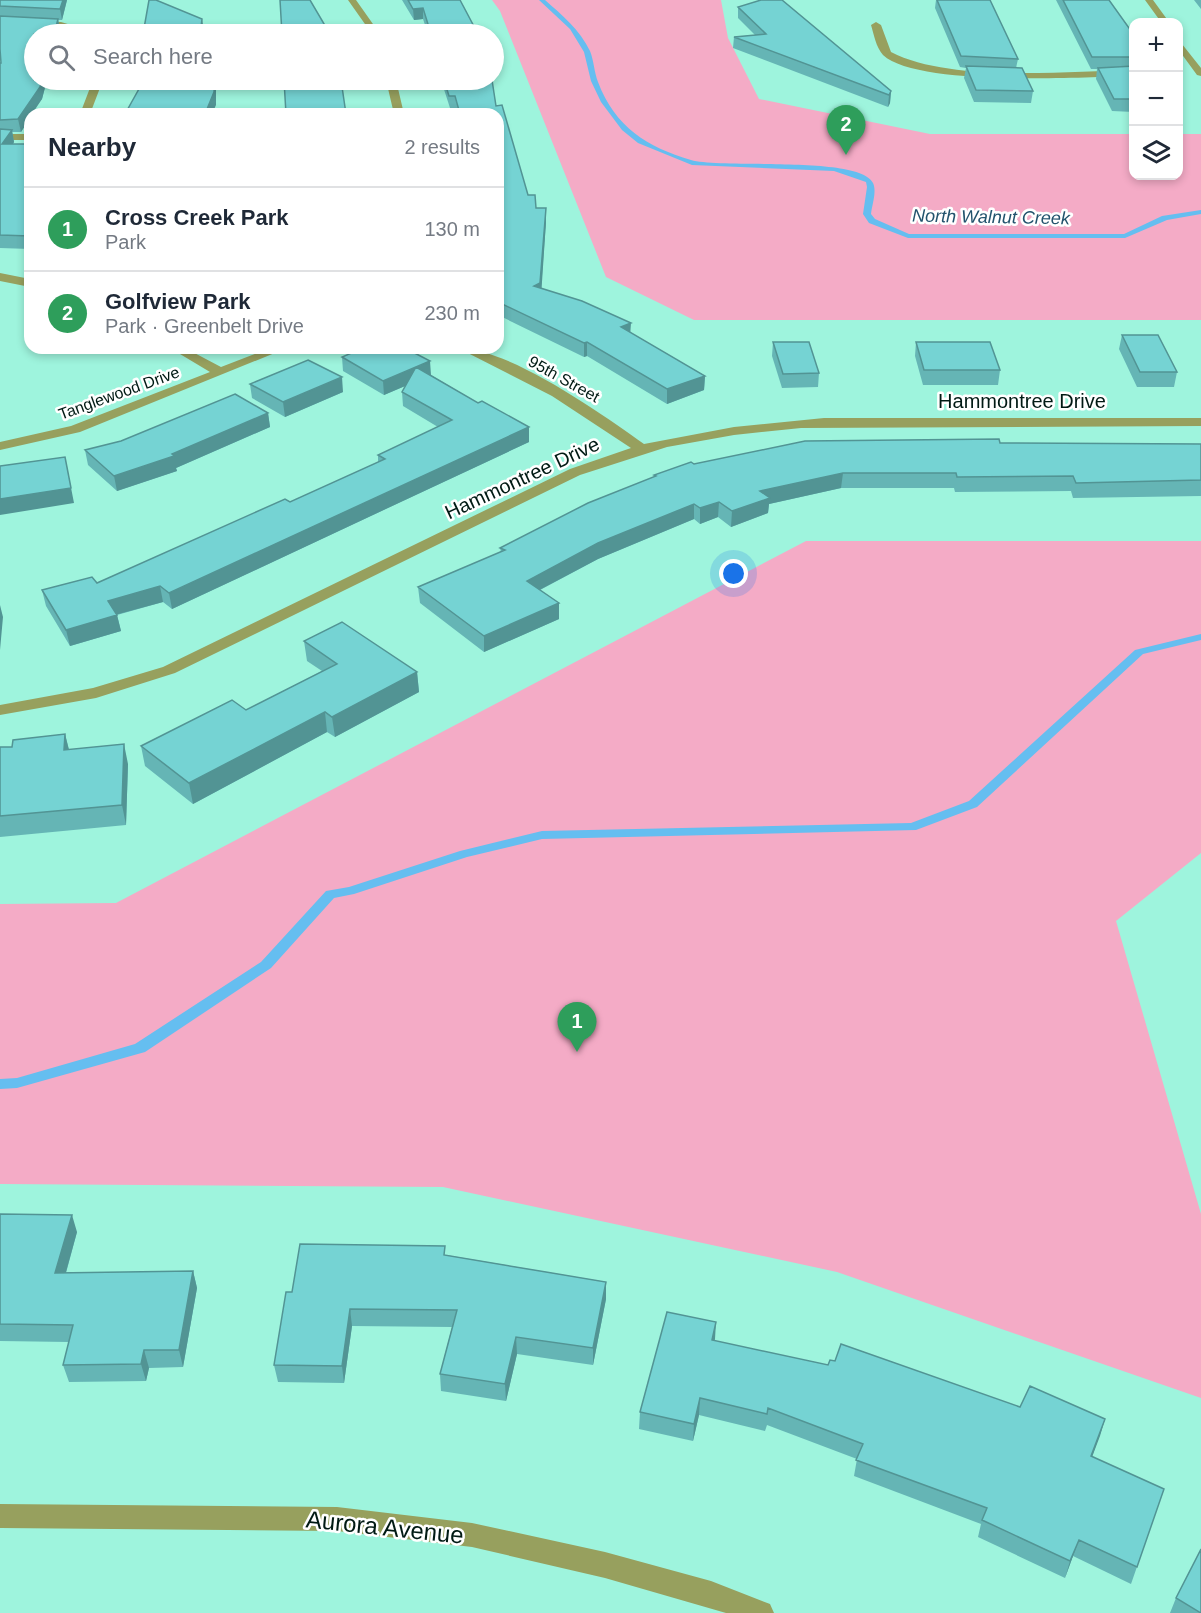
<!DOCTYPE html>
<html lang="en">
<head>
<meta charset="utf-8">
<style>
	:root { --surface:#fff; --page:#f2f2f3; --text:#1f2937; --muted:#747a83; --line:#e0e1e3; --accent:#111827 }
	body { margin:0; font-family:Helvetica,sans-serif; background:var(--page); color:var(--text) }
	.controls { position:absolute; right:18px; top:18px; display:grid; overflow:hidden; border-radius:12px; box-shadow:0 3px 9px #0003 }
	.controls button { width:54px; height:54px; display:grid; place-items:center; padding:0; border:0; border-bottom:2px solid var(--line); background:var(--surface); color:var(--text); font:30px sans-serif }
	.you { position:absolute; left:734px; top:574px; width:21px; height:21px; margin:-15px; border:4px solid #fff; border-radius:50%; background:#1a73e8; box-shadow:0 0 0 9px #1a73e833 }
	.badge { display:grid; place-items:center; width:39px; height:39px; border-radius:50%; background:var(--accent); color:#fff; font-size:20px; font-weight:700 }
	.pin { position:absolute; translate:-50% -50px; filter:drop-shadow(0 2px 3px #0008) }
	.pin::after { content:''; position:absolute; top:32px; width:21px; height:18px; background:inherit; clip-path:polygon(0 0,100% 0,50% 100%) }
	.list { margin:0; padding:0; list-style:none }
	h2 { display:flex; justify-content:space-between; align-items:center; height:78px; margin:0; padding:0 24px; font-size:26px }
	h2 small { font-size:20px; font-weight:400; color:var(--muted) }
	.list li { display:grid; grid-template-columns:39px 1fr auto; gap:18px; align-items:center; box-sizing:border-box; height:84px; padding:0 24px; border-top:2px solid var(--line) }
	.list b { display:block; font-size:22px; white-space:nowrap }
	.list p { margin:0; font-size:20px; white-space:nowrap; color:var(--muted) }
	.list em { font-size:20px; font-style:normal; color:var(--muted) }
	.icon { flex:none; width:33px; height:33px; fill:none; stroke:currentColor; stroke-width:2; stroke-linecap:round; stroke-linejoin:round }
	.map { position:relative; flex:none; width:1201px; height:1613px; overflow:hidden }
	.search { position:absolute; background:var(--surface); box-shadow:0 3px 9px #0003; left:24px; top:24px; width:480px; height:66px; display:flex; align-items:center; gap:15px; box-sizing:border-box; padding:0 21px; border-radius:33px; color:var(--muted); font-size:22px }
	.panel { position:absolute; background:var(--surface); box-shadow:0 3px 9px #0003; left:24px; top:108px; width:480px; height:246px; border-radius:18px }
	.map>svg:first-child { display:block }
	.green { fill:#f4abc6 }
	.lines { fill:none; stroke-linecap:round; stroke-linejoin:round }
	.stream { fill:#65bef0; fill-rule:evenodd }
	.street { fill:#97a05e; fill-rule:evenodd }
	.wall { fill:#65b5b5 }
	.shaded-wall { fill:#529494 }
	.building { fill:#75d3d3; stroke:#529494; stroke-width:1.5 }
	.labels { text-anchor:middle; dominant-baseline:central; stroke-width:5; stroke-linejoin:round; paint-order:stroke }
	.far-street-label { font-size:16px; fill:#011a14; stroke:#fff }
	.far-water-label { font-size:18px; font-style:italic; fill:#22536d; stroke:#fff }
	.street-label { font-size:20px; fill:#011a14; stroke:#fff }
	.near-street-label { font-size:24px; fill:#011a14; stroke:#fff }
</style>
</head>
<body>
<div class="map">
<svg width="1201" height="1613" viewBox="0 0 1201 1613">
	<rect width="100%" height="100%" fill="#9ef4dd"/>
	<!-- green -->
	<path class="green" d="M492,0H721L728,38L759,99L930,134H1133L1134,176H1178L1179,134H1201V320H694L606,277L500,11Z
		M806,541H1201V853L1116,921L1201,1214V1398L837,1272L443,1187L0,1184V904L116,903Z"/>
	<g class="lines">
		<!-- stream -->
		<path class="stream" d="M539,0H545C562,15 580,30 590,51C594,61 594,72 598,82C615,127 647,147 691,160C722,169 860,155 873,183C877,191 872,205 871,214L875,219L909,234H1124L1162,216L1201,210V214L1167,220L1125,238H908L869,223L863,214L867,187L866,182L834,171L692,165L638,143L622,130L601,102L591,81L584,52L570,29Z
			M1201,634V640L1143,654L977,807L916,830L542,839L467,857L354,894L334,898L271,968L145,1052L17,1088L0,1089V1079L17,1078L135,1044L261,962L326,891L349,887L460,851L542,831L911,823L969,801L1135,650Z"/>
		<!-- street -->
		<path class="street" d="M348,0H356L380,34H372Z
			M1145,0H1153L1169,22H1161Z
			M0,19L61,22L101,34H89L49,26L0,25Z
			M876,22L881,25L891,52C951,83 1066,71 1134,70V76C1084,77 917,87 883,55C876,47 874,35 871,25Z
			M1178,39L1201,68V76L1197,75L1178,49Z
			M93,80H103L90,114H80Z
			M386,80H396L404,114H394Z
			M0,134H30V140H0Z
			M0,273L30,279V287L0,281Z
			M170,348H185L221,367L270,348H287L80,432L0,450V442L71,426L210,372Z
			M458,348C509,348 602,414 644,444L734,427L824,418H1201V426L801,428L734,435L667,447L580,475L175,673L96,698L0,715V705L93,688L163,667L570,469L631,448L552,396Z
			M0,1504L337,1507L472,1523L605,1552L711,1581L770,1604L774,1613H726L605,1578L472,1547L337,1531L0,1528Z"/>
	</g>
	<!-- wall -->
	<path class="wall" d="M0,0H67L62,20H58L60,30L42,99L30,114V118L21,132H12L14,142L13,144H30V249L0,248V63H1L0,50Z
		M402,0H460L478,34H428L423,19L414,20Z
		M936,0H990L1018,59L1016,68L1033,91L1031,103L974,102L964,78L966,68L960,67L935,8Z
		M1056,0H1109L1134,35V112L1112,111L1096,79L1097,69H1091Z
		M1194,0H1201V9Z
		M738,7L891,91L890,103L888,107L733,48L734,37L755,35L738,18Z
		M441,80H492L496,106L528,195L536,208H546V222L541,289L631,333L705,376L704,390L667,404L587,356L584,357L498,315V114H457L456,108H450Z
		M1122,335L1177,372L1174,387H1137L1119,349Z
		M773,342L819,373L818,387L782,388L772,356Z
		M916,342L1000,370L998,385H923L915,356Z
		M342,357L431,375L478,403L529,427V442L172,609L163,602L117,615L121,631L70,646L46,606L42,590L97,583L290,502L378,462V455L438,427L403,406L402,392L405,386L384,395L343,371Z
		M250,384L343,392L285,417L252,398Z
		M268,413L270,427L176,468L177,471L117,491L88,465L85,450Z
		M1000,443L1201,444V496L1073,498L1071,491L955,492L954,488H841L769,504L768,513L731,527L718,517L700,524L694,519L598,559L540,590L559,619L484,652L420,603L418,587L501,552L500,548L654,477V475L694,464Z
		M304,641L417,672L419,692L335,737L327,732L193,804L145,766L141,746L246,710L322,671L307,661Z
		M65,734L69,750L128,764L126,825L0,837V747H12Z
		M0,1214L77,1232L66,1273L193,1271L197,1288L183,1367L149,1368L146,1381L69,1382L63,1365L69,1342L0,1341Z
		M446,1255L606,1282V1299L593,1365L517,1354L506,1401L441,1391L440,1374L452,1327L352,1326L344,1383L278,1382L274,1365L292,1292Z
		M715,1341L1020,1407L1105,1419L1092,1457L1164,1489L1131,1584L1073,1556L1065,1578L978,1537L981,1524L854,1476L857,1459L767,1425L765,1431L699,1415L693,1441L639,1429L640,1412Z
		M1176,1598L1201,1613H1170Z"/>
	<!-- shaded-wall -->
	<path class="shaded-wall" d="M63,0H67L62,20L60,9Z
		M423,8V19L414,20L413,9Z
		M58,19L60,30L59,34H54Z
		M202,19L204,30L203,34H200Z
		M42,80H47L42,99L32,114H30V118L21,132L18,119Z
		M215,80H216V105L212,114H205Z
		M891,91L890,103L888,107L889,95Z
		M12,130L14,142L5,157L2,144Z
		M546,208V222L541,297L534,286Z
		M631,323L630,337L621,327Z
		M587,342V356L584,357V343Z
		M430,361L431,375L384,395L383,381Z
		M705,376L704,390L667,404V389Z
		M342,377L343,392L285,417L283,402Z
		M268,413L270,427L176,468L177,471L117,491L114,476L172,454Z
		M529,427V442L172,609L169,593Z
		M65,457L74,503L0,515V499Z
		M843,473L841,488L769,504L768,513L731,527L732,511L760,491Z
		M719,502L718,517L700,524V508Z
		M694,504V519L598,559L528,596L527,581L598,543Z
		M160,586L163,602L111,616L108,601Z
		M559,603V619L484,652V636Z
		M0,605L3,617L0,650Z
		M117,615L121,631L70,646L66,630Z
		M417,672L419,692L335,737L332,717Z
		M325,712L327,732L193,804L189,783Z
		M65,734L70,754L64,750Z
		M124,744L128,764L126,825L122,805Z
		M72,1215L77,1232L61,1290L55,1273Z
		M193,1271L197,1288L183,1367L179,1350Z
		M606,1282V1299L593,1365V1348Z
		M350,1309L352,1326L344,1383L342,1366Z
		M716,1322L715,1339L711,1357L712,1340Z
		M516,1337L517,1354L506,1401L505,1384Z
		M144,1350L149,1368L146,1381L141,1364Z
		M700,1398L699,1415L693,1441L694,1424Z
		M1105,1419L1100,1436L1086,1473L1091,1456Z
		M1079,1540L1073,1556L1065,1578L1070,1561Z"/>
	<!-- building -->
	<path class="building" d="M0,0H63L60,9L0,6Z
		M149,0H156L202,19L200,34H143Z
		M280,0H310L330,34H282Z
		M408,0H460L478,34H431L423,8L413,9Z
		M761,0H782L891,91L889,95L734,37L766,34L738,7Z
		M937,0H990L1018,59L961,56Z
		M1063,0H1109L1134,35V57H1092Z
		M0,16L58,19L54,34H34V80H42L40,87L18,119L0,120V63H1L0,49Z
		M966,66L1022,68L1033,91L976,90Z
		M1134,66V99H1114L1098,68Z
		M144,80H215L214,92L205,114H125Z
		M284,80H341L346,114H286Z
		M444,80H492L496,106L502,105L528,195H535L536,208H546L540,283L534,286L582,301L631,323L621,327L705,376L667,389L587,342L584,343L498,302V114H460L455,96H449Z
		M0,129L12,130L2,144H30V236L0,235Z
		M1122,335H1158L1177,372H1140Z
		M773,342H809L819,373L783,374Z
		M916,342H990L1000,370H924Z
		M363,348H405L430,361L383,381L342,357Z
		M308,360L342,377L283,402L250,384Z
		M416,367L478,403L482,401L529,427L169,593L160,586L108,601L117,615L66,630L42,590L92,577L97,583L285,499L290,502L385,459L378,455L452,420L402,392Z
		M235,394L268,413L172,454L174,456L114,476L85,450L121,441Z
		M999,439L1000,443L1201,444V480L1076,483L1073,476L957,477L956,473H843L760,491L770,498L732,511L719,502L700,508L694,504L598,543L527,581L559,603L484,636L418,587L505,550L500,548L588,503L656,476L654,475L691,462L694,464L805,441Z
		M65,457L71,488L0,499V466Z
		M342,622L417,672L332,717L325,712L189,783L141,746L232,700L246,710L337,664L304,641Z
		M65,734L64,750L124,744L122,805L0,816V747H12L13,740Z
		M0,1214L72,1215L55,1273L193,1271L179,1350H144L141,1364L63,1365L73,1325L0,1324Z
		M300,1244L445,1246L444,1255L606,1282L593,1348L516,1337L505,1384L440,1374L457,1310L350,1309L342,1366L274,1365L286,1292H292Z
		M667,1312L716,1322L712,1340L828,1365L830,1360L835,1361L841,1344L1020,1407L1030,1386L1105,1419L1091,1456L1164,1489L1137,1567L1079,1540L1070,1561L982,1520L987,1508L856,1460L863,1444L768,1408L767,1414L700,1398L694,1424L640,1412Z
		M1201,1549V1613L1176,1598Z"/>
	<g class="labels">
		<!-- far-street labels -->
		<g class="far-street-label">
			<text transform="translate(564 379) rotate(29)">95th Street</text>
			<text transform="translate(119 393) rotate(-20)">Tanglewood Drive</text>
		</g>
		<!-- far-water labels -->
		<g class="far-water-label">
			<text transform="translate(991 217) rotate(1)">North Walnut Creek</text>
		</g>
		<!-- street labels -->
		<g class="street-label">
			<text x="1022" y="401">Hammontree Drive</text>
			<text transform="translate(522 478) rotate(-25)">Hammontree Drive</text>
		</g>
		<!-- near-street labels -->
		<g class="near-street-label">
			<text transform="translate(385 1527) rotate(6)">Aurora Avenue</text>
		</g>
	</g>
</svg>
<div class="controls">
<button>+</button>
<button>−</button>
<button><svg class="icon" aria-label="layers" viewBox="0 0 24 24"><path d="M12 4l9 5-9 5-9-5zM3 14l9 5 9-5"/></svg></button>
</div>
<div class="you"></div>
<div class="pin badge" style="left:577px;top:1052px;background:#2e9e5b">1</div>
<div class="pin badge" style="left:846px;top:155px;background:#2e9e5b">2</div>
<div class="search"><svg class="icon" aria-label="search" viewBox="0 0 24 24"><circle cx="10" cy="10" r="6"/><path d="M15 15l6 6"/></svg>Search here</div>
<section class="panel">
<h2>Nearby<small>2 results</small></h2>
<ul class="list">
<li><span class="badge" style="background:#2e9e5b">1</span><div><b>Cross Creek Park</b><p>Park</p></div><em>130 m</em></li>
<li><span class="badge" style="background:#2e9e5b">2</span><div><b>Golfview Park</b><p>Park · Greenbelt Drive</p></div><em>230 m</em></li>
</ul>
</section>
</div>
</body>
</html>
